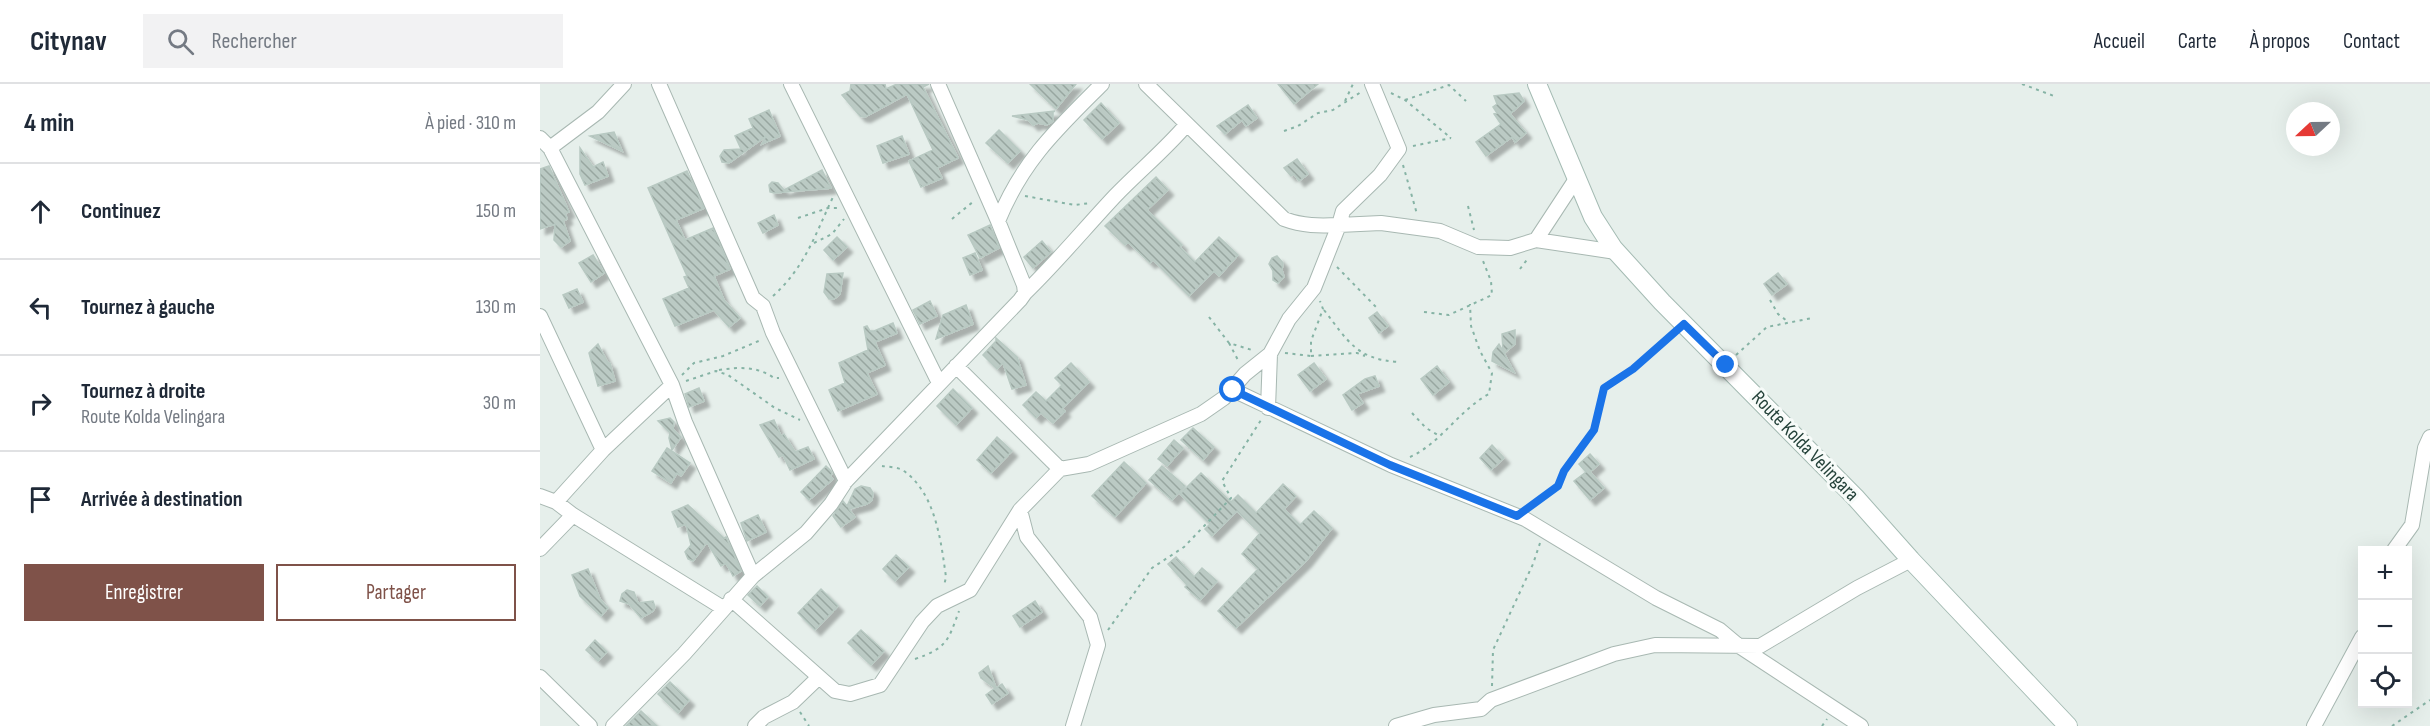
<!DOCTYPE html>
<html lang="fr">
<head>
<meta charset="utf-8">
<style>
	:root { --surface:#fff; --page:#f2f2f3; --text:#1f2937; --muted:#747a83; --line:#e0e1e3; --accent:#7f5249 }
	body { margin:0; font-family:"Sofia Sans Condensed",sans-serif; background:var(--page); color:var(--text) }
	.controls { position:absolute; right:18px; bottom:18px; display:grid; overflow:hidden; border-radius:0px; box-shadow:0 6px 24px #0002 }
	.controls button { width:54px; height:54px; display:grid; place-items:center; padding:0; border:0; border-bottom:2px solid var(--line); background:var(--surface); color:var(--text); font:30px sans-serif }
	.compass { position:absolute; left:1746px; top:18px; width:54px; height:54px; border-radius:50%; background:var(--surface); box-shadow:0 6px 24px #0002; rotate:248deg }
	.stop { position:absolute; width:18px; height:18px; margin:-14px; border:4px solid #1a73e8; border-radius:50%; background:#fff }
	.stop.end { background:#1a73e8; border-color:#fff; box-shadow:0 2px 6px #0008 }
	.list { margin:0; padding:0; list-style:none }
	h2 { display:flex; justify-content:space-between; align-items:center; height:78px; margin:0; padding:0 24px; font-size:26px }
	h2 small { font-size:20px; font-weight:400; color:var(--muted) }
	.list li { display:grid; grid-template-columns:39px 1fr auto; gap:18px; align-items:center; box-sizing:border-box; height:96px; padding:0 24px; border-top:2px solid var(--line) }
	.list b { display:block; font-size:22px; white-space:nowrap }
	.list p { margin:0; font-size:20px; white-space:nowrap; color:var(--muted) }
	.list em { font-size:20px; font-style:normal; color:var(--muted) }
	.actions { display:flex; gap:12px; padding:18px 24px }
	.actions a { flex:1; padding:14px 0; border:2px solid var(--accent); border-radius:0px; text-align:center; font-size:21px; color:var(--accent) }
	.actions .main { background:var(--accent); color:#fff }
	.icon { flex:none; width:33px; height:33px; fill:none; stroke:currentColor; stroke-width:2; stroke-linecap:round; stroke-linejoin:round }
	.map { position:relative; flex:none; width:1890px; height:642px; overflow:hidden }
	header { display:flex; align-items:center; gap:36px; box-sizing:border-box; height:84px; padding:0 30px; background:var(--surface); border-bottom:2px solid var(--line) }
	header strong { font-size:28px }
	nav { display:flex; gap:33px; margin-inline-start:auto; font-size:21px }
	.search { width:420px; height:54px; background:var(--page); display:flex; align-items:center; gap:15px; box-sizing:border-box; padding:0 21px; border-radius:0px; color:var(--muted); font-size:22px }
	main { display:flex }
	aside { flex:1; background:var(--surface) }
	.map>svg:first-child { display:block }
	.building { fill:url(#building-back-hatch); stroke:#b8c9c2; stroke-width:1.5; filter:url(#shadow) }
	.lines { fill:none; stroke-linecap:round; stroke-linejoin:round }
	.minor-casing { stroke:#a8b8b2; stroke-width:16 }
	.secondary-casing { stroke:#a4bbb3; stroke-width:20 }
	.path { stroke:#86b3a5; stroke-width:2; stroke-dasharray:3 4.5; stroke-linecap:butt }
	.minor { stroke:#fff; stroke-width:14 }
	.secondary { stroke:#fff; stroke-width:18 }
	.route { stroke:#1a73e8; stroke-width:8 }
	.labels { text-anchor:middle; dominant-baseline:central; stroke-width:6; stroke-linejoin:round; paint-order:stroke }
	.street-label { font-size:20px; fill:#24423a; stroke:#f7fbf9 }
</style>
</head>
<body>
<header>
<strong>Citynav</strong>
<div class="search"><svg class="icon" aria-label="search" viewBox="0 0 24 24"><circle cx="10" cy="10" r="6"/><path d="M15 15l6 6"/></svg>Rechercher</div>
<nav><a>Accueil</a><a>Carte</a><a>À propos</a><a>Contact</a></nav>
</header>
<main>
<aside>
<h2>4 min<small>À pied · 310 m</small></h2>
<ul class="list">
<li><svg class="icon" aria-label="ahead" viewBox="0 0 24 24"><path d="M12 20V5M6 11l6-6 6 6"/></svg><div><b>Continuez</b></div><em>150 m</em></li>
<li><svg class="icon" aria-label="left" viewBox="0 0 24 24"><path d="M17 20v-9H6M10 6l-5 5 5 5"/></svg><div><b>Tournez à gauche</b></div><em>130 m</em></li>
<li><svg class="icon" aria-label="right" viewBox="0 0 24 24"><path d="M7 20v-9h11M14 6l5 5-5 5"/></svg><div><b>Tournez à droite</b><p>Route Kolda Velingara</p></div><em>30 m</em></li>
<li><svg class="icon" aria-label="arrive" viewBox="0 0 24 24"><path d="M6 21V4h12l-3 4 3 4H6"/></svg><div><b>Arrivée à destination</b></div></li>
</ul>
<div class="actions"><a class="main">Enregistrer</a><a>Partager</a></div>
</aside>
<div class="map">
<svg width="1890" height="642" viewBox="0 0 1890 642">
	<defs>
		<pattern id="building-back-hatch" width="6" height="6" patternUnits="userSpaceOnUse" patternTransform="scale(1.5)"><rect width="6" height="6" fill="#bbcac4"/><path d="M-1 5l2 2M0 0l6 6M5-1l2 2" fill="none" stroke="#98a6a0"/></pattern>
		<filter id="shadow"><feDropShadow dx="5.5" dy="5.5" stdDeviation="1.5" flood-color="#0004"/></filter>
	</defs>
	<rect width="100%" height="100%" fill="#e6efeb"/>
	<!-- building -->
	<path class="building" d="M311,0H345L346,5L357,0H389L383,3L418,74L397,84L402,94L381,103L369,77L393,66L367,10L325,33L320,32L302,11L310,7Z
		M490,0H536L516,25Z
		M738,0H778L754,20Z
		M979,9L984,17L970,30L986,49L975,58L972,53L946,72L936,58L961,40L954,30L957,29L953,23L957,20L954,12Z
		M561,19L579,39L562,55L544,36Z
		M708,21L717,34L706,42L702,36L685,50L677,42Z
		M229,26L240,52L222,60L226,52L189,79L182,78L180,72L184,66L201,65L195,52L213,44L209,35Z
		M515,27L513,28V37L507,41L498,39L493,41L488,36L472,32Z
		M459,46L480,67L468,79L446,59Z
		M74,48L82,67L50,52Z
		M362,52L369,70L343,79L337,62Z
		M40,64L53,83L63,78L68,92L45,101L40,90Z
		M757,75L768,90L759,97L754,90L751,92L744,84Z
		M9,82L29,128L25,129L27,135L23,137L30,157L21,163L14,156L15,140L0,145V85Z
		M282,86L291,104L234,109L230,108L229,101L232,98L238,99L244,106Z
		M147,87L164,124L136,136L145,156L173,144L190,185L174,192L184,216L200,234L189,243L174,226L135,242L123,215L149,204L144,193L147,192L108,104Z
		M616,93L628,106L607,126L642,161L640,163L655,178L679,153L698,171L679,192L674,187L649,212L613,176L610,179L588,158L585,161L565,142Z
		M234,131L238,141L223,149L218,139Z
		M450,141L459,164L440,174L428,151Z
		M297,153L307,163L293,176L284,166Z
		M502,157L511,168L493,184L484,173Z
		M435,169L442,186L430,191L423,174Z
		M53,171L64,189L51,198L39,179Z
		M737,172L743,179L742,186L744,193L738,199L733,196V187L729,180L732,174Z
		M303,189L300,210L294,215H289L284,208L287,190Z
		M1238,189L1247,200L1232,211L1224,200Z
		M37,205L43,218L29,224L23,211Z
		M390,217L397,232L380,240L373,226Z
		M426,221L433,240L396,255L403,231Z
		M837,228L848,242L839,249L829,234Z
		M353,239L357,249L335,258L345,281L327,289L337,310L298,327L289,306L305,299L299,279L328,266L324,243L327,242L330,247H334Z
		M975,246V260L964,269L974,288L952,277L953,268L959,260L963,267L962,250Z
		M456,254L477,273L486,301L472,305L463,279L457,285L443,271L456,257Z
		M58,260L68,279H70L75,297L58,302L49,269Z
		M531,279L549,298L522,325L525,327L513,339L501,329L496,334L483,321L496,308L506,317L522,301L515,294Z
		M774,279L786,295L770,307L758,291Z
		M897,282L909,298L893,311L881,295Z
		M835,292L839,302L817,310L823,319L812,326L803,311L825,295Z
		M159,304L164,317L149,323L145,310Z
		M413,305L432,324L416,341L397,322Z
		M130,334L134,338L133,345L141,353L132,366L129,354L130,349L118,337Z
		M234,336L241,352L244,350L255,368L268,363L274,375L250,386L243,371L239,373L220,341Z
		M653,344L674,363L663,376L641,356Z
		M457,353L472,367L451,389L437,376Z
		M634,356L643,364L627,382L618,375Z
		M952,361L964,374L951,386L940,374Z
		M127,364L150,379L141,392L137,389L131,399L112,387Z
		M1050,370L1059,380L1050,388L1064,404L1050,416L1034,397L1046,388L1039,380Z
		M584,378L606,399L575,433L552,412Z
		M286,382L291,387L292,390L290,392L293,395L269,416L261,408Z
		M622,382L645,402L632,416L609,396Z
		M661,389L691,418L698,411L716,429L743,400L756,412L744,425L760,441L774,427L792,444L766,477L696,544L678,527L718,485L702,470L720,449L697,427L672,452L665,445L670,440L640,410Z
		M321,402L330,404L333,409L332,416L327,420L309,425L315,433L301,443L293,432L303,417L307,422L315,405Z
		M148,421L184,454L186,453L201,487L193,492L186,479L181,482L167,458L153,477L148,475L145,468L151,461L146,440L138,443L132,428Z
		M218,431L226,448L207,457L201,439Z
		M356,471L369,483L355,497L343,485Z
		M636,473L654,493L662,484L677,497L660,516L645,503L647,501L628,480Z
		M48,485L60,515L68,524L61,532L40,512L32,491Z
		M217,502L228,513L220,522L208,511Z
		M281,505L298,522L275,546L258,529Z
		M87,506L94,508L98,519L113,517L115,523L113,527L101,534L90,521H92L80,517L82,510Z
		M495,517L502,528L480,543L473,532Z
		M321,546L344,567L331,581L308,559Z
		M55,556L67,568L58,577L46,566Z
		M448,582L456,604L462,600L468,609L452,620L446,611L455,604L441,594L439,589Z
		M130,598L149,616L138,629L118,610Z
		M101,627L117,642H86Z"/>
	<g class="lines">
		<defs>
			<path id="minor" d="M119,0L213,214L223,222L233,249L306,397
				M251,0L399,299
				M398,0L458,137
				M606,0L744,135C763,142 779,142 799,141L803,127L840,91L859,65L832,0
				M0,54L10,64L58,28L84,0
				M10,64L132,301L145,338L213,492
				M996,156L1076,168
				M485,209C517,178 545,144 575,112C599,87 625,66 647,40
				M0,232L63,366
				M693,306L851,381L985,435L1116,514L1180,546L1199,562L1321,642
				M728,324L730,270
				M520,385L549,380L661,330L684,314L705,290L730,270L749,235L774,204L799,141L841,139L900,147L938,163L970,164L996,156L1036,95
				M0,412L16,418L33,431L183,524
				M16,418L63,366L132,301
				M480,426L487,453L550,533L558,561L533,642
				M0,465L33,431
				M1854,466L1872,441L1885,364L1890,353
				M191,515L295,607L310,610L340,601L382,538L397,522L430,506L480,426L520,385L416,282
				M0,593L50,642
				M73,642L144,570L213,492L266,449L291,420L306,397L480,216L485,209L484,201L458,137C483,76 517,45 562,0
				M215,642L224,633L253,618L279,593
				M856,642L894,631L941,625L951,616L1074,570L1115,561L1220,562L1317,504L1371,476
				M1774,642L1822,553"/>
			<path id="secondary" d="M997,0L1053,133L1073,164L1122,218L1315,413L1371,476L1528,642"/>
		</defs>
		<!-- minor casing -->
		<use href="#minor" class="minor-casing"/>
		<!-- secondary casing -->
		<use href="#secondary" class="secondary-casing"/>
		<!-- path -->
		<path class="path" d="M1482,0L1514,12
			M851,9L865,16L911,54
			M865,16L909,1L926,17
			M805,17L813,0
			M744,47L758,42L778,29L793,26L821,8
			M873,62L911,54
			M863,81L877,130
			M485,112L535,121L550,119
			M928,122L934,146
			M258,134L288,124H298
			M412,135L434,117
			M274,159L292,150L304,135
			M797,183L837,224
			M980,185L989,173
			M233,212C265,183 275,151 293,113
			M1230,216L1238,230L1247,237
			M784,226C808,257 816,275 858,278
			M884,228L909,231L952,211L951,197L943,177
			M669,233L689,259L712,266
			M689,259L699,278
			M745,269L771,272V257L783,225L780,217
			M1196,271L1227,243L1272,234
			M771,272L817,269L825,272
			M179,286C199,283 217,282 234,294H239
			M142,291L154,279L183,272L221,256
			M146,297L176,287L188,291L235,324L260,336
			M872,329L886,344L898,351
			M870,373C901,359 919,326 949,310L952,289L940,267L931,242L930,220
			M342,382C348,383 359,383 364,387C396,410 401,458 406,493L404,502
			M989,423L1018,402L1024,387L1054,346L1064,304L1093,285L1133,250
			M568,546L612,484L644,463L691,414L682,397L721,336
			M375,575C407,564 408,557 419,527
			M952,602L953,566L993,480L1000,459
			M260,628L269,642
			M1282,642L1287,635
			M1852,642L1890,616"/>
		<!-- minor -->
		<use href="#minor" class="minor"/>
		<!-- secondary -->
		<use href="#secondary" class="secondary"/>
	</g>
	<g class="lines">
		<!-- route -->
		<path class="route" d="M693,306L850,381L977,432L1018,402L1024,387L1054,346L1064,304L1093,285L1144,240L1186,281"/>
	</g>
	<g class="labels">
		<!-- street labels -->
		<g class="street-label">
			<text transform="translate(1265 362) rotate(46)">Route Kolda Velingara</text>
		</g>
	</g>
</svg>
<div class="controls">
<button>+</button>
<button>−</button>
<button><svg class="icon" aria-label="locate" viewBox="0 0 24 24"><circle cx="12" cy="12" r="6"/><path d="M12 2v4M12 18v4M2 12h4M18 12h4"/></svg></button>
</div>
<svg class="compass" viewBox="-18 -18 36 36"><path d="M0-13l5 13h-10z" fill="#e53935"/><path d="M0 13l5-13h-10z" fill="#747a83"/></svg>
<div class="stop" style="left:693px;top:306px"></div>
<div class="stop end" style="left:1186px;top:281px"></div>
</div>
</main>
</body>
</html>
